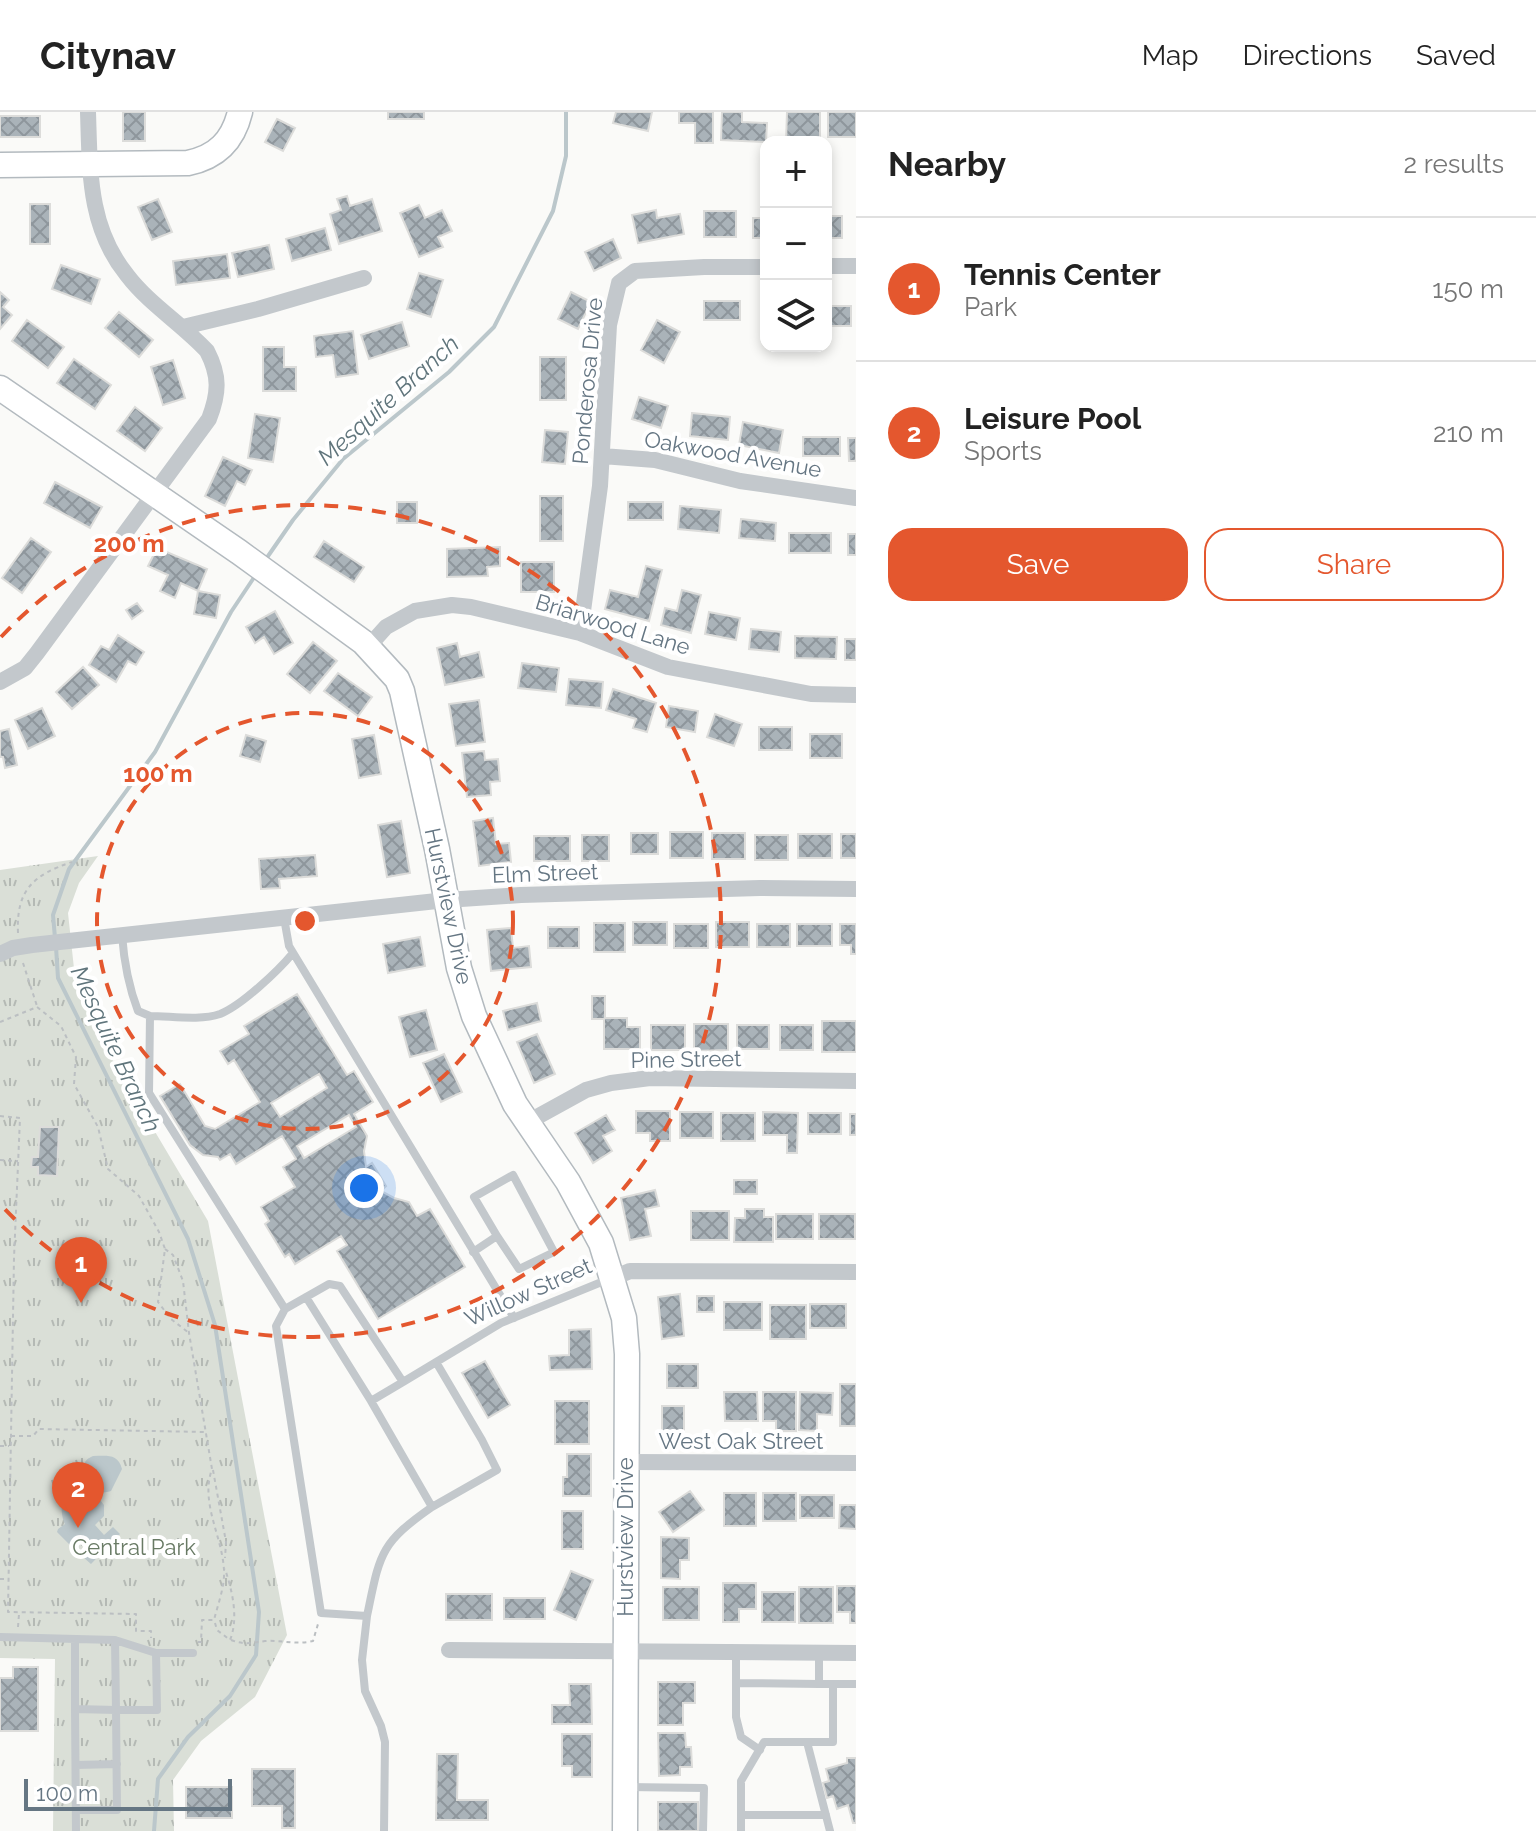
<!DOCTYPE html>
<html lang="en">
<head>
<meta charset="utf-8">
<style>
	:root { --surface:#fff; --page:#f6f6f6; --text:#222; --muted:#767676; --line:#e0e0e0; --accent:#e4572e }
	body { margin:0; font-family:Raleway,sans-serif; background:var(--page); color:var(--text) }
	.controls { position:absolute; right:24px; top:24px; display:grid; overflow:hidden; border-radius:16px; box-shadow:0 4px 12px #0003 }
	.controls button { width:72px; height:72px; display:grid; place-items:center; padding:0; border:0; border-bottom:2px solid var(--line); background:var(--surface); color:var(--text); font:40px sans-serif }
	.scale { position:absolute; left:24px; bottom:20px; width:208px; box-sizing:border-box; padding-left:8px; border:4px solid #657683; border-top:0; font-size:22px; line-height:28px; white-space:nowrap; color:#657683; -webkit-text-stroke:6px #fff; paint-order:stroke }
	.you { position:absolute; left:364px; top:1076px; width:28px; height:28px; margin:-20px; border:6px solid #fff; border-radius:50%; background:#1a73e8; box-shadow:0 0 0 12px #1a73e833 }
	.badge { display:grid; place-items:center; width:52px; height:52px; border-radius:50%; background:var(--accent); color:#fff; font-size:26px; font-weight:700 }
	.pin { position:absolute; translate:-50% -66px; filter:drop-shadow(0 2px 4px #0008) }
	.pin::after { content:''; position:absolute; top:42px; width:28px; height:24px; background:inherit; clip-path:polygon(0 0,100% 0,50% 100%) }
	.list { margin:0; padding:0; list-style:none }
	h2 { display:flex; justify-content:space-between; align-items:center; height:104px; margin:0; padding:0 32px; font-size:34px }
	h2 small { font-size:26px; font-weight:400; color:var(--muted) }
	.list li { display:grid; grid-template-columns:52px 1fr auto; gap:24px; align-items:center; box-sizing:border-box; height:144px; padding:0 32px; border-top:2px solid var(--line) }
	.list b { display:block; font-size:30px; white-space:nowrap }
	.list p { margin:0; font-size:26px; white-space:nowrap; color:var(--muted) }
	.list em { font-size:26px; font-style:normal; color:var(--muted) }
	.actions { display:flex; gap:16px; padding:24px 32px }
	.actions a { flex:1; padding:18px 0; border:2px solid var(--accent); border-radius:24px; text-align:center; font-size:28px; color:var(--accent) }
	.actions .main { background:var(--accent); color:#fff }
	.icon { flex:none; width:44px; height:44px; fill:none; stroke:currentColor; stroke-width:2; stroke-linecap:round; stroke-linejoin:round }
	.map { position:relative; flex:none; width:856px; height:1719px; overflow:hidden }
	header { display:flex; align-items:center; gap:48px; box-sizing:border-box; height:112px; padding:0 40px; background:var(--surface); border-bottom:2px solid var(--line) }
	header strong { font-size:38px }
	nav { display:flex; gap:44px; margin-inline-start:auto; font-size:28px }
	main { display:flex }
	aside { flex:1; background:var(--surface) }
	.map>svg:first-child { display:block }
	.park { fill:url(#park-tufts) }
	.water { fill:#bbc7cb }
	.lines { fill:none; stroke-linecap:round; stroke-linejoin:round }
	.stream { stroke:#bbc7cb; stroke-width:4 }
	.building { fill:url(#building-cross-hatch); stroke:#dcdcda; stroke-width:2; fill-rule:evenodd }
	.secondary-casing { stroke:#b3babf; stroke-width:27 }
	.path { stroke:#bbbfc2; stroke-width:2; stroke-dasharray:4 4; stroke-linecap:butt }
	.lane { stroke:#c3c8cc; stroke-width:8 }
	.street { stroke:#c3c8cc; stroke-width:16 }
	.secondary { stroke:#fff; stroke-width:24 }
	.ring { fill:none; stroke:#e4572e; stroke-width:4; stroke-dasharray:14 10 }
	.labels { text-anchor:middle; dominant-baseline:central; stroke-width:8; stroke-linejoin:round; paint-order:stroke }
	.street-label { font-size:22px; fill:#657683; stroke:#fff }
	.park-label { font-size:22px; fill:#687a64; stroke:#fff }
	.water-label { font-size:24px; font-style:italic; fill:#60757c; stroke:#fff }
	.centre { fill:#e4572e; stroke:#fff; stroke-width:4 }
	.ring-label { font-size:24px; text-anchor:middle; font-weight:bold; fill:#e4572e; stroke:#fff; stroke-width:8; stroke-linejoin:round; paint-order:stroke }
</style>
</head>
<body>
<header>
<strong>Citynav</strong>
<nav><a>Map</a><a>Directions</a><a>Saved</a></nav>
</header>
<main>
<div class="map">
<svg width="856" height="1719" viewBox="0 0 856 1719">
	<defs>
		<pattern id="park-tufts" width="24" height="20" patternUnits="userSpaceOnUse" patternTransform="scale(2)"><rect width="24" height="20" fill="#dadfd7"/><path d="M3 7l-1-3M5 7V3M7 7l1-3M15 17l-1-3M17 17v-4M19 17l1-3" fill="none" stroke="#b4b9b4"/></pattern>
		<pattern id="building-cross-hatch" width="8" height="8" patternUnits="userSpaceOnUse" patternTransform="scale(2)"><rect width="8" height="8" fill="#aab3b9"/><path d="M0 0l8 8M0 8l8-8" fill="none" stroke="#8e969c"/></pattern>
	</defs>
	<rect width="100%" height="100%" fill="#fafaf8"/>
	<!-- park -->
	<path class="park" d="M98,744L79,771L68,801L76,875L116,954L208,1109L287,1523L255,1585L201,1629L173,1668L174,1719H53L55,1547L0,1546V758Z"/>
	<!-- water -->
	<path class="water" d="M93,1344C106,1344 118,1341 122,1357L111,1379C95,1384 77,1378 82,1359C85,1350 84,1348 93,1344Z
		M74,1381L83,1387L100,1388L104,1393V1404L95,1413L104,1423L113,1415L120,1422L91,1452L83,1445L90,1436L81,1427L72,1435L57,1420L58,1417L65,1412C61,1405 60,1389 65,1382Z"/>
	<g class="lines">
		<!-- stream -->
		<path class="stream" d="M266,447L293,408L343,347L449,260L494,215L553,99L566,44V0
			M55,826L53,803L69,757L155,640L231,500L257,461
			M56,835L58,866L188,1127L215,1213L259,1500L256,1543L230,1584L188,1625L158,1667L154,1719"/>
	</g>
	<!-- building -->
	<path class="building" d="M123,0H145V29H123Z
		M388,0H424V7H388Z
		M616,0H652L648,19L613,11Z
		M679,0H713V31H695V11H679Z
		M722,0H742V10L767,11L766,30L721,28Z
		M787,0H820V30H786Z
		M828,0H856V25H828Z
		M0,4H40V25H0Z
		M277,7L295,16L283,39L265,30Z
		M347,84L350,94L372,87L382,119L339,132L330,102L341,98L337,87Z
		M158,87L172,120L152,128L138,95Z
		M30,92H50V132H30Z
		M419,93L425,106L442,98L452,119L438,125L443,135L419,145L400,101Z
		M656,98L657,106L680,102L684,122L638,131L632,103Z
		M704,99H736V125H704Z
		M826,104H842V126H826Z
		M753,106H766V126H753Z
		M325,116L331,138L292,149L286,127Z
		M613,127L621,146L594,159L585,140Z
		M269,133L274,157L238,165L232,141Z
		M227,142L230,166L176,173L173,149Z
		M61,153L100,167L91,192L52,177Z
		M419,161L443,168L431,205L407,197Z
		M0,180L9,188L3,195L12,203L0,217Z
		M571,180L591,190L578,217L558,207Z
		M704,189H740V208H704Z
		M826,194H851V214H826Z
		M119,200L153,228L139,245L105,216Z
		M27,208L64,235L48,256L12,229Z
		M657,208L680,220L664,251L641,238Z
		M402,210L409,234L369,247L361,223Z
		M353,219L358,262L336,265L333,243L316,245L314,224Z
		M263,235H284V255H296V279H263Z
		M540,245H566V288H540Z
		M74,247L111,273L95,297L57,271Z
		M173,248L185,286L163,293L151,255Z
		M639,285L668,294L661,316L632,307Z
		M135,295L162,316L145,339L117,319Z
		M692,301L730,305L728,328L690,324Z
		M255,302L280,306L273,350L248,346Z
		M743,310L783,318L779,341L739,333Z
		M545,318L568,320L565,352L542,350Z
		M803,325H840V344H803Z
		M848,326H856V349H849Z
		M223,345L252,358L245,373L237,369L225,394L205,384Z
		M55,370L102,395L90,416L44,391Z
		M540,384H563V429H540Z
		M397,390H417V411H397Z
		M628,390H663V408H628Z
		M680,394L721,398L719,421L678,417Z
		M741,407L776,411L775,429L739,426Z
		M789,421H831V441H789Z
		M848,422H856V443H848Z
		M31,426L51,440L22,481L2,466Z
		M324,429L364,455L354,470L314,445Z
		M500,435V454L487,455L488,464L447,465V437Z
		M157,436L207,457L198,479L181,471L175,486L160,479L168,463L148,454Z
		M521,450H554V480H521Z
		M646,454L662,458L649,509L605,497L610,478L638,485Z
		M682,478L701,483L691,521L661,513L665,496L677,499Z
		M198,479L220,483L216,506L194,502Z
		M137,491L143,499L132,507L126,498Z
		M275,499L293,531L274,542L264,525L255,531L246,515Z
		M709,500L740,506L736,528L705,522Z
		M751,517L781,520L779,540L749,537Z
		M118,523L144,540L136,553L128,549L116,570L89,553L101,534L109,538Z
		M795,524L837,525L836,547L795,546Z
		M845,527H856V548H845Z
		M313,530L337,549L310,581L287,562Z
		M457,531L460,545L479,540L484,565L445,573L437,536Z
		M522,551L559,556L556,580L518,576Z
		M83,555L99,573L72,597L56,580Z
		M338,561L372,585L358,604L324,579Z
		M569,567L603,570L601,596L566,593Z
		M613,577L656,591L647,620L633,616L636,607L606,598Z
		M479,588L485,630L456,634L449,592Z
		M669,594L698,599L695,620L666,615Z
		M42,596L55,624L28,637L15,608Z
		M715,602L742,612L734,634L707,625Z
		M759,615H792V638H759Z
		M9,617L17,653L5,656L3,645H0V619Z
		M810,622H842V646H810Z
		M246,623L266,629L260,650L240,644Z
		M374,623L381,662L359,666L352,627Z
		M484,639L485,648L498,647L500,669L490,670L491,683L467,685L462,641Z
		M493,706L496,732L509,731L511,750L479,754L473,709Z
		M401,709L410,761L387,765L378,713Z
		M670,720H703V746H670Z
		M631,721H658V742H631Z
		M712,721H745V747H712Z
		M798,722H832V746H798Z
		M841,722H856V746H841Z
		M582,723H609V749H582Z
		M755,723H788V748H755Z
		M534,724H570V749H534Z
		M315,743L317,764L279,767L280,776L261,777L259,747Z
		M633,810H667V833H633Z
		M716,810H749V835H716Z
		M594,811H625V840H594Z
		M674,812H708V836H674Z
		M757,812H790V835H757Z
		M797,812H832V834H797Z
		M840,812H856V842H851V833H840Z
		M548,815H579V836H548Z
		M511,816L513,836L529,834L531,855L491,859L487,818Z
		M420,825L425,854L388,861L383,832Z
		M297,882L347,963L354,959L373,990L354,1002L367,1024L364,1039L366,1055L372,1051L386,1074L381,1079L394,1086L409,1090L417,1104L430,1097L465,1155L378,1207L337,1139L347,1133L341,1124L295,1152L289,1142L285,1145L265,1112L269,1109L261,1095L295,1075L283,1055L296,1047L282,1024L236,1052L230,1042L220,1048L218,1045L203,1043L190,1033L160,984L180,972L205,1014L215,1017L260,990L234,948L228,952L220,939L249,922L244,914ZM319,962L327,976L280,1005L271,991ZM349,1003L356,1015L304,1046L297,1034Z
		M592,884H605V906H627V915H640V937H604V907H592Z
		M537,891L541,909L508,918L503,899Z
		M426,898L437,938L410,945L399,905Z
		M822,909H856V940H822Z
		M694,912H728V938L694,939Z
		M651,913H685V938H651Z
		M737,913H769V937H737Z
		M780,913H813V938H780Z
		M537,922L555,962L534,971L517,930Z
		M444,942L462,980L441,990L423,951Z
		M636,999H670V1029H650V1021H636Z
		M680,1000H713V1026H680Z
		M763,1000L798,1001L797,1041H787V1023H763Z
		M721,1001H755V1029H721Z
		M808,1001H841V1022H808Z
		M850,1002H856V1023H850Z
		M606,1003L615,1018L603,1024L612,1039L593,1051L575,1021Z
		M40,1015H59L57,1064L38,1063V1055H31L32,1045H38Z
		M734,1068H757V1082H734Z
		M655,1078L659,1094L645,1097L651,1124L630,1128L621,1086Z
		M745,1097H764V1105H773V1130H734L735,1106H745Z
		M691,1099H729V1128H691Z
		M776,1102H813V1127H776Z
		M819,1102H855V1127H819Z
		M680,1182L684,1224L662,1227L658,1185Z
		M697,1184H714V1200H697Z
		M724,1190H762V1218H724Z
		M810,1192H846V1216H810Z
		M770,1193H806V1227H770Z
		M591,1217L592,1257L550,1258L549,1244L569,1243V1218Z
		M485,1249L510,1293L488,1306L462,1261Z
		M667,1252H698V1276H667Z
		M840,1272H856V1314H840Z
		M724,1280H757L758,1309H725Z
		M763,1280H796V1319H776V1309H763Z
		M800,1280L833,1281L832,1303L817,1302V1319L799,1318Z
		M555,1289H589V1332H555Z
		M662,1294H684V1327H662Z
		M567,1342H591V1384H563V1365H567Z
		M690,1379L704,1398L673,1420L659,1400Z
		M724,1381H756V1414H724Z
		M763,1381H796V1409H763Z
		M800,1383H834V1406H800Z
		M840,1393H856V1417L839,1416Z
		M562,1399H583V1437H562Z
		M661,1425L689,1426V1448H680V1467L661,1466Z
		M571,1459L593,1468L576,1508L554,1498Z
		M723,1471H756V1497H739V1510H723Z
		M837,1474H856V1511H850V1500H837Z
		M663,1475H699V1508H663Z
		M799,1475H833V1511H799Z
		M762,1480H795V1510H762Z
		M446,1482H492V1508H446Z
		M504,1486H545V1507H504Z
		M13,1555H38V1619H0V1566H13Z
		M658,1570H695V1591H683V1613H658Z
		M569,1572H591L592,1612H552V1593H570Z
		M658,1621H685L686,1635H691L692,1655H680V1663L659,1664Z
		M562,1622H592V1665H572V1654H562Z
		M437,1642H458L457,1688H488V1708H436Z
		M847,1646H856V1711H853L848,1693L837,1697L833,1684L827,1686L823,1671L829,1669L826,1657L847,1651Z
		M252,1657H295V1716H282V1694H252Z
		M186,1675H232V1706H186Z
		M658,1690H698V1719H658Z"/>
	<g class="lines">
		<defs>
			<path id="secondary" d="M0,53L188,51C217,45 233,29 240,0
				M0,276L239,440L363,530L397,567L402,579L437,737L459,856L474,904L515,992L568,1070L601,1131L624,1206L627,1242L625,1719"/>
		</defs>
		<!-- secondary casing -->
		<use href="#secondary" class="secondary-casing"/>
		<!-- path -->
		<path class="path" d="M18,821C16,778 33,763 72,750
			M23,851L37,894
			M0,910L37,895L61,914L76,945L74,972L98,1015L108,1057L139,1084L159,1120L165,1137L158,1190L171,1207L189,1221
			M0,1004L20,1006L14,1146L8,1500L136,1502V1519H151V1526
			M0,1048L18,1049
			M165,1137L173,1143L183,1169L189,1221L212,1357C200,1391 222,1423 224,1458C225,1474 218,1492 214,1508H202L201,1530H198
			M11,1324H33L39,1317L205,1320
			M0,1334H9
			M213,1358L226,1430L225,1446
			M0,1467H7
			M215,1511L217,1518L230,1528C239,1506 232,1478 225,1457
			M18,1515L19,1502
			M231,1528C244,1533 252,1531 265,1529C282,1528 297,1533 313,1529L318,1512"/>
		<!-- lane -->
		<path class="lane" d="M284,806L289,834L514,1206
			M122,823C124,850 128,873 138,899L150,904L149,981L285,1197
			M150,904C171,904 200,909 220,902C241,894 278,859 293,841
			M473,1140L497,1124L519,1157L554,1140L513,1063L474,1085L497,1124
			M306,1185L371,1289
			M285,1197L276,1214L321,1501L367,1504L362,1548L365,1579L381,1614L385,1630L384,1719
			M285,1197L329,1172L340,1174L403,1270L501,1211L609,1167
			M432,1395L497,1358L482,1328L436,1250
			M367,1504C380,1442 379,1432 432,1395L371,1289L403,1270
			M0,1525L115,1528L156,1541L157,1598H116L115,1528
			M75,1527V1597L116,1598L117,1698H76
			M736,1540V1571L819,1572
			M156,1541H193
			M819,1541V1572H856
			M736,1571V1605L741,1625L760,1638
			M75,1597L76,1719
			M807,1630L830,1719
			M76,1653L117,1652
			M627,1675L704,1676L703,1719
			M741,1703H826
			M741,1719V1669L764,1630H833V1572"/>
		<!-- street -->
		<path class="street" d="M826,154H856
			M183,215L258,197L364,166
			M602,344L655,348L740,369L856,386
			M580,521L600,374L609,213L619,171L635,159L704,155H766
			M369,534L386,515L415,499L452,493L471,495L580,521L668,555L811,582L856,583
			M0,570L25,556L37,541L209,307C219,281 220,264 207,239C182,212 149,192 127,163C88,115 90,59 88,0
			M0,842L13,836L32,833L446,788L521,783L760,776L856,777
			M526,1011L586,978L611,971L650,966L856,969
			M613,1166L630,1159L856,1160
			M625,1350L856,1351
			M449,1538L856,1541"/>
		<!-- secondary -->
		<use href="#secondary" class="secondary"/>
	</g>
	<!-- distance rings -->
	<g class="ring">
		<circle cx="305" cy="809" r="208"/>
		<path d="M1 525A416 416 0 1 1 1 1093"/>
	</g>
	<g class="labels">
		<!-- street labels -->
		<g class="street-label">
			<text transform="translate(587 269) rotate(-85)">Ponderosa Drive</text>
			<text transform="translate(733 342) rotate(10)">Oakwood Avenue</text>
			<text transform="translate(613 512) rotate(17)">Briarwood Lane</text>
			<text transform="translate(545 761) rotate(-2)">Elm Street</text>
			<text transform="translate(449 794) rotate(78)">Hurstview Drive</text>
			<text transform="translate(686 947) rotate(-1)">Pine Street</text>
			<text transform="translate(528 1180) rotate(-24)">Willow Street</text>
			<text x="741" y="1329">West Oak Street</text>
			<text transform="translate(625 1425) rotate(-90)">Hurstview Drive</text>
		</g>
		<!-- park labels -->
		<g class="park-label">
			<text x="134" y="1435">Central Park</text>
		</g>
		<!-- water labels -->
		<g class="water-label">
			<text transform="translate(388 288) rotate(-42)">Mesquite Branch</text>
			<text transform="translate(116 937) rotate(65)">Mesquite Branch</text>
		</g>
	</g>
	<circle cx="305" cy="809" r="12" class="centre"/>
	<g class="ring-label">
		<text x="129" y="440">200 m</text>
		<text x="158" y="670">100 m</text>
	</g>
</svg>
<div class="controls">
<button>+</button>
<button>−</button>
<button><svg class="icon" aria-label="layers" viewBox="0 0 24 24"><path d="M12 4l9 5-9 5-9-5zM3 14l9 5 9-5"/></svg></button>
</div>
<div class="scale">100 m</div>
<div class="you"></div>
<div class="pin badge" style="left:81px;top:1191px">1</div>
<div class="pin badge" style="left:78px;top:1416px">2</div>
</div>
<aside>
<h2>Nearby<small>2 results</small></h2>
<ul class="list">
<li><span class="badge">1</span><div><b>Tennis Center</b><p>Park</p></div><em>150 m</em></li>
<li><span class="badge">2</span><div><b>Leisure Pool</b><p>Sports</p></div><em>210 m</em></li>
</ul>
<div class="actions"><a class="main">Save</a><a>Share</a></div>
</aside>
</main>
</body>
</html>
